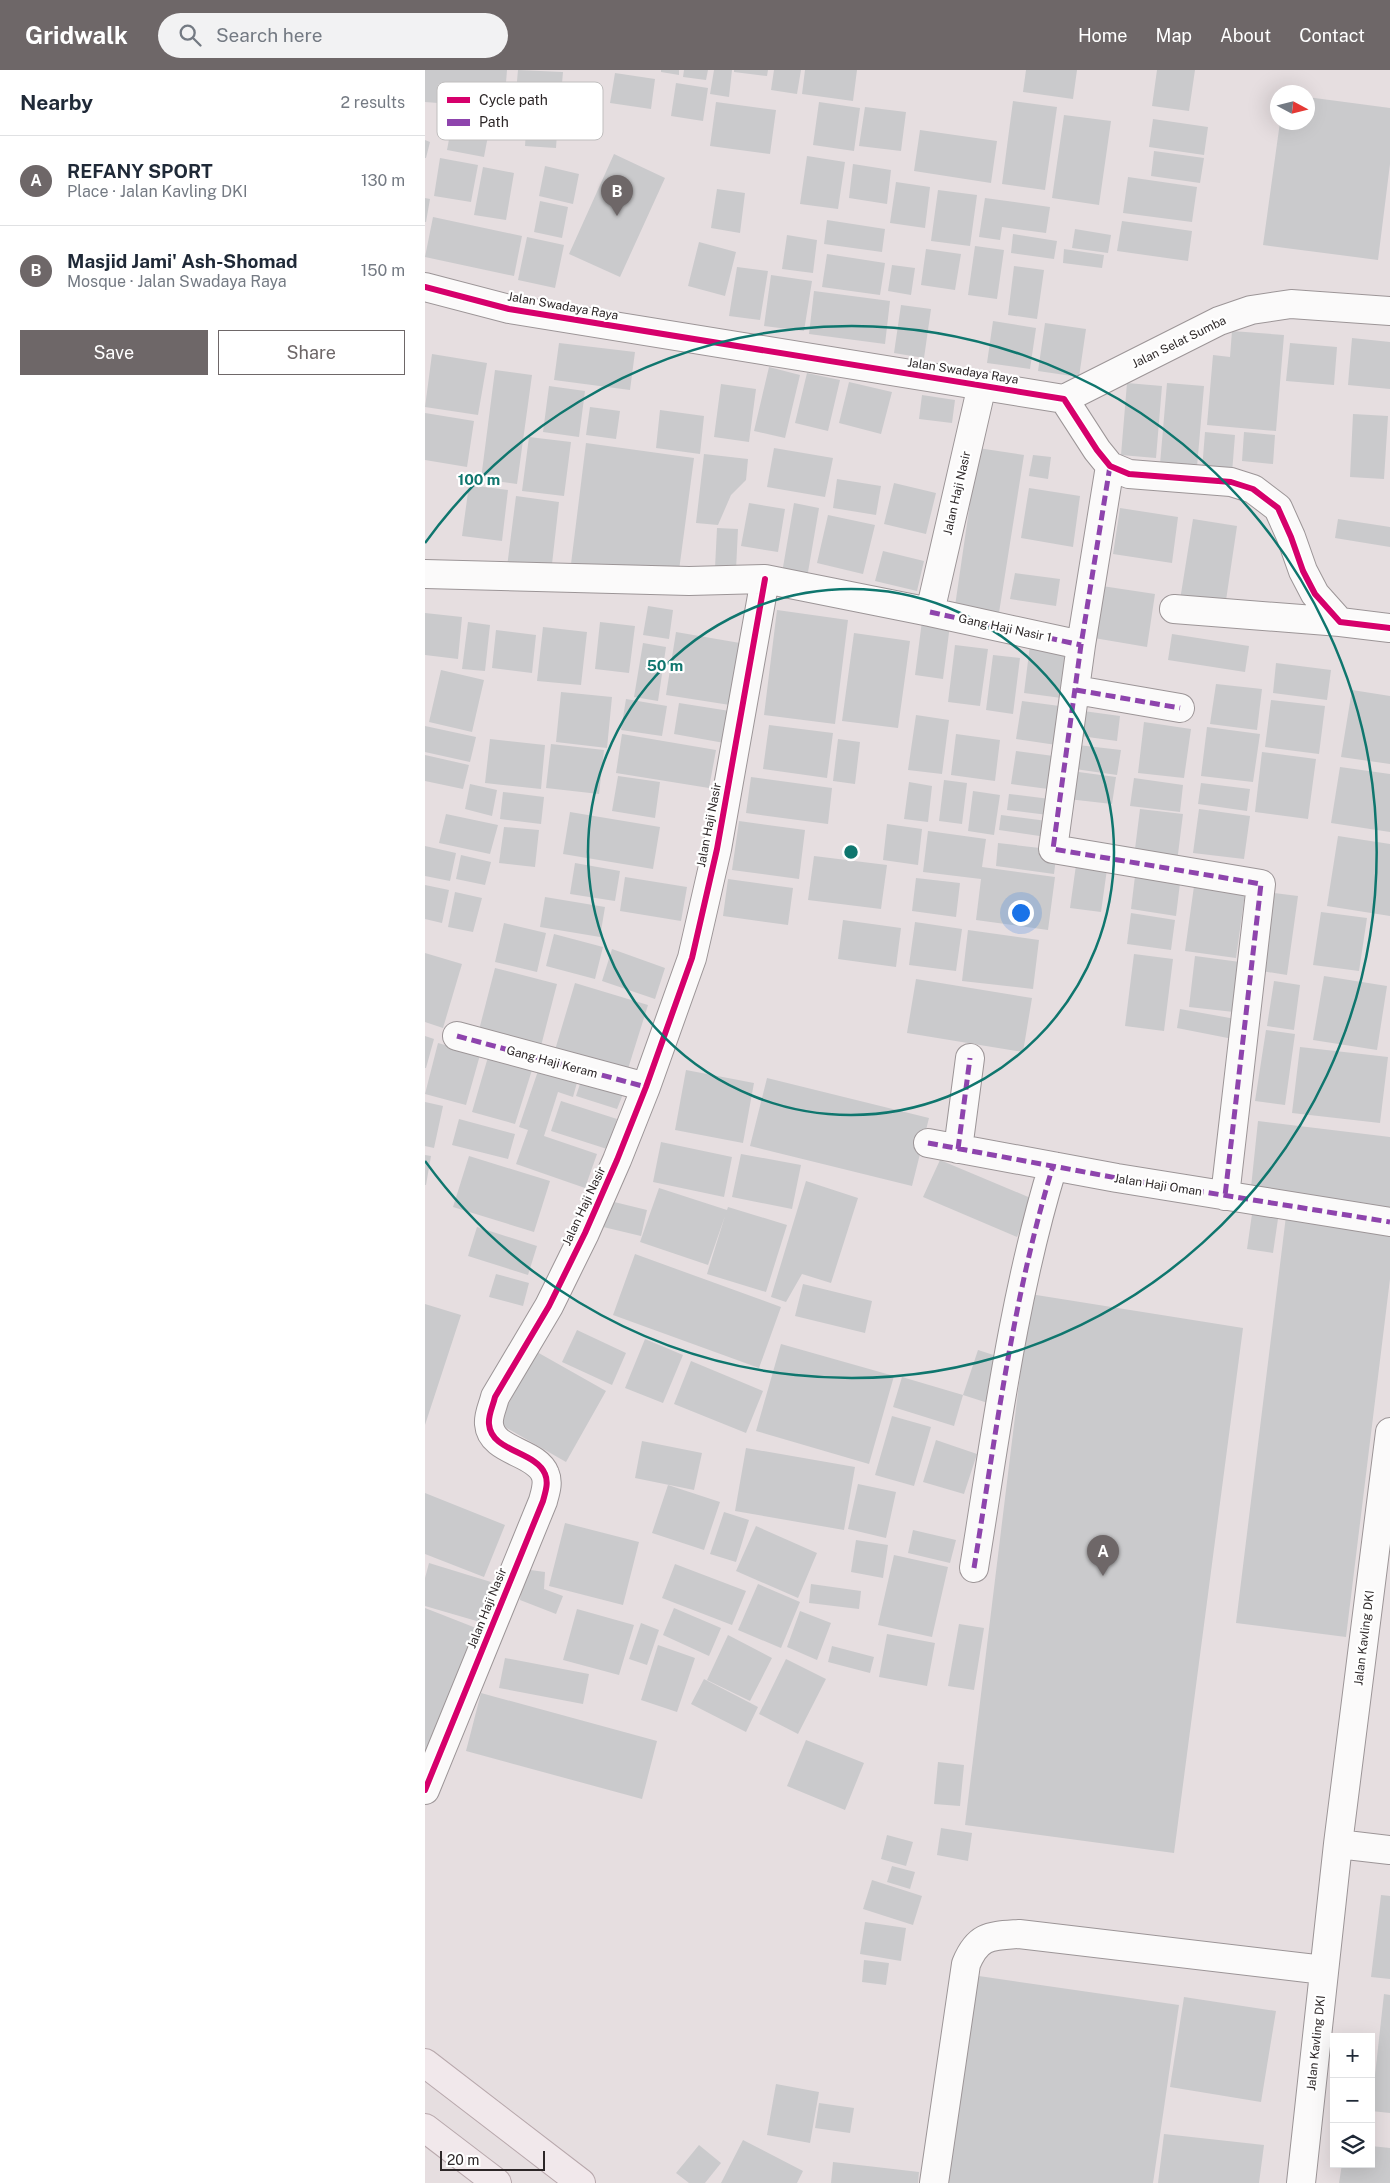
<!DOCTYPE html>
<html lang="en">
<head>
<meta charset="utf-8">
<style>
	:root { --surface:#fff; --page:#f2f2f3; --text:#1f2937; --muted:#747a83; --line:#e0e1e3; --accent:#6e6768 }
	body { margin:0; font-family:"Public Sans",sans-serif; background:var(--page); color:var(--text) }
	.controls { position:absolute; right:15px; bottom:15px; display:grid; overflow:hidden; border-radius:0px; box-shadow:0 5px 20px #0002 }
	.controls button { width:45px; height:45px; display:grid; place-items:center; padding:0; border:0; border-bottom:1px solid var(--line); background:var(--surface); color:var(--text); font:25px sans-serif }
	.compass { position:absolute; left:845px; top:15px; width:45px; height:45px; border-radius:50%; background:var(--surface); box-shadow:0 5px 20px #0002; rotate:97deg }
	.scale { position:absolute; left:15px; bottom:12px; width:105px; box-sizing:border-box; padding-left:5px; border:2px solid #2d2728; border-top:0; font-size:14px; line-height:18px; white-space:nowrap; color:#2d2728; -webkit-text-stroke:4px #fff; paint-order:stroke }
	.you { position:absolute; left:595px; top:842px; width:18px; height:18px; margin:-12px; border:4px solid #fff; border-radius:50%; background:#1a73e8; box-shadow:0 0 0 8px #1a73e833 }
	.badge { display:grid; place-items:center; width:32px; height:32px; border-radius:50%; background:var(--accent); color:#fff; font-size:16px; font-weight:700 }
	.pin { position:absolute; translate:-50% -41px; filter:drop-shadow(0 1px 2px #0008) }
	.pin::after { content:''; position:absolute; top:26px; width:18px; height:15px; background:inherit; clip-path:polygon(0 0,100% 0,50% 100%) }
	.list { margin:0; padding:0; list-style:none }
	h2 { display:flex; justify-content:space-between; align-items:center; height:65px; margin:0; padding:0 20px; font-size:21px }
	h2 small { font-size:16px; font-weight:400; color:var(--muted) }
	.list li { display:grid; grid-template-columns:32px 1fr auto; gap:15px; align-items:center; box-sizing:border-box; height:90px; padding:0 20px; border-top:1px solid var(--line) }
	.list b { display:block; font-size:19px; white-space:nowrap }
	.list p { margin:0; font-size:16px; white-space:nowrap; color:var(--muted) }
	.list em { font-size:16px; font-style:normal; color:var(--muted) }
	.actions { display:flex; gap:10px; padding:15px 20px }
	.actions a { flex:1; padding:11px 0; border:1px solid var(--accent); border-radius:0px; text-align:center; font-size:18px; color:var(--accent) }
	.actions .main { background:var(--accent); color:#fff }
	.icon { flex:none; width:28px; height:28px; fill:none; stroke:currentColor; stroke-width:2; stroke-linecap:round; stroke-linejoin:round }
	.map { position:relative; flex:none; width:965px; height:2113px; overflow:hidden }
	header { display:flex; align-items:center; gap:30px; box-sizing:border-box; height:70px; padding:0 25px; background:var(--accent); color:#fff }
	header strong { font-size:24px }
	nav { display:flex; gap:28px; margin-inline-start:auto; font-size:18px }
	.search { width:350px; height:45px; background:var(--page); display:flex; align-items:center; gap:12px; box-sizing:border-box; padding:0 18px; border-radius:28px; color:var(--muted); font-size:19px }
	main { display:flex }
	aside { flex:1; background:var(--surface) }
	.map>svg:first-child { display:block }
	.building { fill:#cacacc }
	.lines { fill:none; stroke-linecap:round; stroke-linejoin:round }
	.minor-casing { stroke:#9c9597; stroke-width:30 }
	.major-casing { stroke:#b8a8ac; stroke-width:30 }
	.minor { stroke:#fbfafa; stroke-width:28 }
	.major { stroke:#f1e8eb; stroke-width:28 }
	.quiet { stroke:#8e44ad; stroke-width:5; stroke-dasharray:10 5; stroke-linecap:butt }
	.cycleway-casing { stroke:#fff; stroke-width:9 }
	.cycleway { stroke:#d6006c; stroke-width:6 }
	.ring { fill:none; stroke:#0f766e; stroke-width:2.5 }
	.labels { text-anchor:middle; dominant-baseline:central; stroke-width:4.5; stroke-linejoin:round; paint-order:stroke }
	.street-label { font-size:12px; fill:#2d2728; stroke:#fff }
	.key { fill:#fff; stroke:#c0bebe; stroke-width:1 }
	.key-label { font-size:14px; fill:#2d2728 }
	.centre { fill:#0f766e; stroke:#fff; stroke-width:2.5 }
	.ring-label { font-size:15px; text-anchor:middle; font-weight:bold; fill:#0f766e; stroke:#fff; stroke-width:4.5; stroke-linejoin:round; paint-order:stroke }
</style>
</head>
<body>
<header>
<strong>Gridwalk</strong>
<div class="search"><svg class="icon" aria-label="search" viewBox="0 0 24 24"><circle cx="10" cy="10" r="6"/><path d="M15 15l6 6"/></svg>Search here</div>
<nav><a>Home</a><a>Map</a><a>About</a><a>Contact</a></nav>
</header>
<main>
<aside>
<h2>Nearby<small>2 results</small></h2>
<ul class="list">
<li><span class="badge">A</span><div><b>REFANY SPORT</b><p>Place · Jalan Kavling DKI</p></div><em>130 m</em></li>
<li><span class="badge">B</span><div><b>Masjid Jami' Ash-Shomad</b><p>Mosque · Jalan Swadaya Raya</p></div><em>150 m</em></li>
</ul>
<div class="actions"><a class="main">Save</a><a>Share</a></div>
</aside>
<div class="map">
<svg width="965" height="2113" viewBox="0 0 965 2113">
	<rect width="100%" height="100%" fill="#e6dee0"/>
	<!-- building -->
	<path class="building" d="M0,0H82L79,38L0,32Z
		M93,0L138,2L136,25L91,22Z
		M236,0H254V5L236,2Z
		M259,0H283L281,10L258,7Z
		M289,0H307L304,27L285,24Z
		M309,0H343L342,6L309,2Z
		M349,0H376L372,24L346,20Z
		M380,0H432L428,31L377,24Z
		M601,0H652L648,29L598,22Z
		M732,0H770L764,41L727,36Z
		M190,3L230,9L226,39L185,33Z
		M251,13L283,18L278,51L246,46Z
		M882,27L965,38V94L953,190L838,175L855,52H882Z
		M588,31L632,37L620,120L577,114Z
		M103,32L134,34L131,78L100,76Z
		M291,32L351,40L345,84L285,76Z
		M394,32L435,38L429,81L388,75Z
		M440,37L481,42L476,81L434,76Z
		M639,45L686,51L674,135L627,128Z
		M28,48L65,55L59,87L22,80Z
		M728,49L783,57L779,85L724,77Z
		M495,60L572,71L566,113L489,101Z
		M0,70L5,72L1,88H0Z
		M729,81L779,88L775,113L726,106Z
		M189,84L240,108L195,207L144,184Z
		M382,86L420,92L413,139L375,134Z
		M15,88L53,95L46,132L9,126Z
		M428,94L466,100L462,134L424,128Z
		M120,96L154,104L148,134L114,126Z
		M58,97L89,103L81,150L49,145Z
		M703,107L772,117L767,152L698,143Z
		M471,112L505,117L500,158L465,153Z
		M292,119L320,123L315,163L286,158Z
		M513,120L552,125L545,176L506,171Z
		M0,128L5,129L1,152H0Z
		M560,128L625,137L621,163L577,157L575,170L554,167Z
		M115,131L143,137L137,168L109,162Z
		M8,147L97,166L89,206L0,187Z
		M402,150L460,159L457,182L399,174Z
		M697,151L767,161L763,191L692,181Z
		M650,159L686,165L683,183L647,178Z
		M588,164L632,171L629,189L586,183Z
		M362,165L392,170L388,203L357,199Z
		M102,167L139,175L130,218L93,210Z
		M274,172L311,182L300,226L263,216Z
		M550,176L579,180L572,229L543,225Z
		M501,179L536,184L530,220L496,215Z
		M639,179L679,185L677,198L638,193Z
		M402,184L460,193L455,225L397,217Z
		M467,195L490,198L486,225L463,221Z
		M589,196L619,200L612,249L583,245Z
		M312,197L343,201L335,250L304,246Z
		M346,205L387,211L379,261L339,256Z
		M389,221L465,231L460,274L384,264Z
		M476,235L506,239L499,288L469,283Z
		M568,251L611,258L605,299L562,293Z
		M620,253L661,259L654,307L613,301Z
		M807,261L859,265L851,361L782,355L788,285L805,287Z
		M927,268L965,272V319L923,315Z
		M134,273L210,282L205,320L129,310Z
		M865,273L912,277L909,315L861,311Z
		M7,284L62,293L53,345L0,337Z
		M344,297L375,305L360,368L329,361Z
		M70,300L107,305L92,414L56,409Z
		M382,303L415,310L403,361L370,353Z
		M424,312L467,322L456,364L414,353Z
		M702,313L737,316L731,388L696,385Z
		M742,313L779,316L772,397L735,394Z
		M296,314L331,319L324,372L289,367Z
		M124,316L160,321L154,367L118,362Z
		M497,325L530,330L527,353L494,349Z
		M165,337L195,341L191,369L161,365Z
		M235,340L279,346L275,384L231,378Z
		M0,343L49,351L42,397L0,390Z
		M928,344L963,346L959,409L925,407Z
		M780,362L810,365L807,403L777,400Z
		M819,362L850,365L848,394L817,391Z
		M104,367L146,372L139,426L97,421Z
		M161,373L269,388L253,508L146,494Z
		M349,378L408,388L400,427L342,417Z
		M553,378L599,385L573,549L529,543Z
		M279,384L323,389L321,410L306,425L293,455L271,453Z
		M608,385L626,387L623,409L604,406Z
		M412,409L456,416L451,445L408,438Z
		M469,413L511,423L501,464L459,454Z
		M44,415L83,420L77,471L37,466Z
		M604,418L655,426L648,477L596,468Z
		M91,426L134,432L126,503L82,497Z
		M324,433L360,439L353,482L316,476Z
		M369,433L394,438L382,508L357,503Z
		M695,438L753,447L747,493L688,484Z
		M403,445L450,455L438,504L392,493Z
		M768,449L812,456L800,537L755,530Z
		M913,449L965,457V477L910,468Z
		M292,458L313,459L311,500L290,498Z
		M458,481L499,491L492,521L450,511Z
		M590,503L635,509L631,536L585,529Z
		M677,516L730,524L722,577L669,568Z
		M223,536L248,540L244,569L218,565Z
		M352,540L423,550L410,654L339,645Z
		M0,543L37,547L33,589L0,585Z
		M497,551L525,555L518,609L490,605Z
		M43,552L65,555L60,601L37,599Z
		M175,552L210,556L204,603L170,599Z
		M118,557L162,562L156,615L112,611Z
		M71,560L111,565L107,603L67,598Z
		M251,562L315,573L305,635L241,625Z
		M429,563L485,571L473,658L417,651Z
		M747,564L824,576L820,602L743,590Z
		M218,573L241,577L233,631L209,627Z
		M530,575L563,579L555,636L523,632Z
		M605,575L651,581L644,629L599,623Z
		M568,585L595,588L588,644L561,640Z
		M851,593L906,600L902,630L848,623Z
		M16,600L59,610L47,662L4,652Z
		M791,614L837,619L832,660L785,654Z
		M927,620L965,626V694L916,687Z
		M136,622L187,627L182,678L131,672Z
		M201,629L242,636L237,666L196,660Z
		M846,630L900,636L894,684L840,677Z
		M597,631L642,637L638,676L591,669Z
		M254,633L311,642L305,674L249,664Z
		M651,640L695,646L692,671L648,665Z
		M491,645L524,650L517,704L483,700Z
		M719,652L766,659L759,708L713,703Z
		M344,655L408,663L402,708L338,699Z
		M0,656L51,667L45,692L0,682Z
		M782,657L835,664L828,712L776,706Z
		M197,664L291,680L284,718L191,703Z
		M531,664L575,670L570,711L526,705Z
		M65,669L120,675L116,719L60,713Z
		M413,669L435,672L430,714L408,711Z
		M126,674L179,680L174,724L121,718Z
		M653,675L696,680L692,705L650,699Z
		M591,681L636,687L631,720L586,714Z
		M837,682L891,689L883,749L830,742Z
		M0,685L44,695L38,719L0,711Z
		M915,697L965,704V762L906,753Z
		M646,701L691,707L687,734L643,729Z
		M193,706L235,712L230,748L187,741Z
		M326,707L407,718L403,754L321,743Z
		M709,708L758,715L755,742L705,736Z
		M519,710L542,713L537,754L514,751Z
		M484,712L507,716L503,752L479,749Z
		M776,713L825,719L822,741L773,734Z
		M45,714L72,720L67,746L40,739Z
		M548,721L575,725L569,765L543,761Z
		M78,722L119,727L116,754L75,749Z
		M584,724L633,730L631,746L582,740Z
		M715,739L758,744L752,792L709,787Z
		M774,739L825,746L819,789L768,783Z
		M145,742L235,757L228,799L138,784Z
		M21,744L73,755L65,784L14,773Z
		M576,745L630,752L628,768L574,760Z
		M314,751L380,760L374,809L307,800Z
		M462,754L497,759L493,795L458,790Z
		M79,757L114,760L110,797L74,793Z
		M503,761L561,769L557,797L630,807L623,860L551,850L556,809L498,802Z
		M913,766L965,774V846L902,836Z
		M573,773L632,780L629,804L571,796Z
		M0,776L31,783L25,811L0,806Z
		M36,785L66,792L60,815L31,809Z
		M389,786L462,795L456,839L383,830Z
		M652,788L683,792L676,842L645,838Z
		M150,793L195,801L190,831L145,824Z
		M711,798L756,805L751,846L706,839Z
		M200,807L262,817L256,851L195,841Z
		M491,808L535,813L531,847L487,841Z
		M303,809L368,818L363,855L298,846Z
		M770,809L821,816L811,888L760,881Z
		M0,815L24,820L17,853L0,849Z
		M30,822L57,828L48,862L23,857Z
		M840,822L873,826L862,905L830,900Z
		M120,827L180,837L175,867L115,857Z
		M896,842L942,848L934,901L888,895Z
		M706,843L750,850L746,880L702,874Z
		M418,850L476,858L471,897L413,889Z
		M490,852L537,859L531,901L484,895Z
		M79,853L121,863L112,902L70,892Z
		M543,860L614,870L608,919L537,911Z
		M129,864L178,877L170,909L121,896Z
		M187,879L240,898L230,929L177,911Z
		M0,883L37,894L18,958L0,952Z
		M709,884L748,889L739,961L700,956Z
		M770,886L815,892L809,942L764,937Z
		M70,898L132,914L116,976L54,960Z
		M899,906L962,916L952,980L888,970Z
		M491,909L607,928L598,982L482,963Z
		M849,911L875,915L869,960L842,956Z
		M150,913L223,935L202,1002L130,980Z
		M755,939L816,950L813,970L752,958Z
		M841,960L870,964L860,1035L830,1031Z
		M0,966L9,969L1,998H0Z
		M13,973L55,985L41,1035L0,1024Z
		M875,977L963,987L955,1053L867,1043Z
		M63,987L107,1000L90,1054L47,1042Z
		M114,998L153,1009L148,1027L133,1022L119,1066L172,1084L160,1118L91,1094L103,1060L94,1057Z
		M261,1000L329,1013L318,1073L250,1060Z
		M158,1005L200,1019L192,1039L151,1026Z
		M342,1008L504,1048L487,1116L325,1076Z
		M136,1031L192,1049L182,1079L126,1061Z
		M0,1032L18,1036L9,1078L0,1076Z
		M34,1049L90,1064L83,1089L27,1075Z
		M833,1051L965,1067V1143L825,1127Z
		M236,1072L307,1087L299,1127L228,1112Z
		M316,1084L376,1095L367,1139L307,1127Z
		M0,1085L6,1086L1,1115H0Z
		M44,1086L125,1111L109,1162L28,1137Z
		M515,1090L608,1129L592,1167L498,1127Z
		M381,1111L433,1128L406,1213L377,1204L361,1232L346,1227Z
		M234,1118L302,1140L303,1137L362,1155L341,1222L282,1204L300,1146L283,1195L215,1172Z
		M181,1130L222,1140L216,1166L174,1156Z
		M828,1137L854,1142L848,1183L822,1179Z
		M861,1146L965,1159V1209L921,1567L811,1553Z
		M52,1157L112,1176L103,1205L43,1186Z
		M210,1184L356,1237L334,1298L188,1245Z
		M71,1204L104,1213L98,1236L64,1227Z
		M378,1214L447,1231L440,1263L370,1246Z
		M605,1224L818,1258L749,1783L540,1755Z
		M0,1234L36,1245L0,1355Z
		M152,1260L201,1283L187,1315L137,1292Z
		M220,1269L258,1285L238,1333L200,1318Z
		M356,1274L469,1306L444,1394L331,1361Z
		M553,1280L581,1289L566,1334L538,1325L529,1356L468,1337L477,1307L538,1325Z
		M112,1282L181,1321L141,1392L73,1353Z
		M266,1291L338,1321L321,1363L249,1334Z
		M467,1346L506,1357L489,1416L450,1405Z
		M511,1370L552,1384L539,1424L498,1412Z
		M217,1371L277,1383L269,1420L210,1408Z
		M321,1378L430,1397L419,1460L310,1441Z
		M433,1414L471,1422L461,1468L423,1459Z
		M243,1415L295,1432L279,1480L227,1463Z
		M0,1423L80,1455L59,1507L0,1484Z
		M299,1442L324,1450L311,1492L285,1484Z
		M140,1453L214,1472L198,1535L124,1516Z
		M331,1456L392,1483L373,1528L311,1501Z
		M488,1460L531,1470L525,1493L483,1483Z
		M431,1470L463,1475L458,1508L426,1502Z
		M469,1485L523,1497L507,1567L453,1555Z
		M4,1493L66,1512L55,1552L0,1536V1508Z
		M250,1494L321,1521L307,1555L237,1528Z
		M98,1499L120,1502L119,1519L138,1526L131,1544L95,1530Z
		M333,1514L375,1532L356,1578L313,1560Z
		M386,1514L436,1521L434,1539L384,1533Z
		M0,1538L51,1558L0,1688Z
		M249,1538L296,1558L284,1586L238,1565Z
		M152,1539L209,1555L194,1605L138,1590Z
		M375,1541L406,1553L392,1590L362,1577Z
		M216,1553L234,1560L222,1595L204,1589Z
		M534,1554L559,1558L549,1620L523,1616Z
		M462,1564L510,1573L502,1616L454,1607Z
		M303,1565L347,1588L325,1631L282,1610Z
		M233,1575L270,1588L252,1642L216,1630Z
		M407,1576L449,1587L445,1603L403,1592Z
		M80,1588L164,1604L158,1634L74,1618Z
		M361,1589L401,1609L373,1664L334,1644Z
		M279,1609L333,1637L321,1662L266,1634Z
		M56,1623L232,1671L217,1729L41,1681Z
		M381,1670L439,1693L420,1740L362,1716Z
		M513,1692L539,1695L535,1736L509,1734Z
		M516,1758L547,1763L543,1791L512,1785Z
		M462,1765L488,1772L481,1796L456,1789Z
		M467,1796L490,1802L485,1819L462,1812Z
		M447,1810L497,1826L488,1855L438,1839Z
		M956,1825L965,1826V1909L946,1907Z
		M440,1852L481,1858L476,1891L435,1884Z
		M439,1890L464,1893L461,1915L437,1912Z
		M547,1905L754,1935L728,2113H516Z
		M959,1924L965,1925V2043L946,2041Z
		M759,1927L851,1941L836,2032L745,2017Z
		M351,2014L394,2022L385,2073L342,2065Z
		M394,2033L429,2038L425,2063L390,2058Z
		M739,2064L839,2075L834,2113H733Z
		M318,2070L378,2101L372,2113H296Z
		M274,2075L296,2093L280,2113H264L251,2103Z
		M946,2076L965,2078V2113H914L917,2094H946Z
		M408,2092L494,2102L493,2113H406Z"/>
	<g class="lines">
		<defs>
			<path id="minor" d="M0,217L84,239L639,329L672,380L685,396L704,404L806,412L828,419L853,438L866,467L878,501L890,524L915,552L965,558
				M639,329L794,251L826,240L866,234L965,241
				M685,396L656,575L628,779L836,814L800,1126
				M0,504L264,511L340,509L505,542L557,315
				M749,539L915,552
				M505,542L656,575
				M651,620L755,638
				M32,966L221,1017
				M503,1073L692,1108L965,1152
				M533,1079L545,988
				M549,1498C571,1363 588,1227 628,1096
				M0,1720L118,1431C120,1423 124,1413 120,1404C111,1381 66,1382 64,1354C63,1345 68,1336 70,1327L124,1236L160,1163L192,1090L221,1017L267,888L292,779L340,509
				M913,1774L965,1780
				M509,2113L541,1894C553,1865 565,1866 594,1864L899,1900
				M876,2113L913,1774L965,1362"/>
			<path id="major" d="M0,1993L156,2113
				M0,2058L72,2113"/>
		</defs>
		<!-- minor casing -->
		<use href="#minor" class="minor-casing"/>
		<!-- major casing -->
		<use href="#major" class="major-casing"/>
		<!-- minor -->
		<use href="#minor" class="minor"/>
		<!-- major -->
		<use href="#major" class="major"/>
		<!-- quiet -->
		<path class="quiet" d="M685,396L656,575L628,779L836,814L800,1126
			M505,542L656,575
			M651,620L755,638
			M32,966L221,1017
			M503,1073L692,1108L965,1152
			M533,1079L545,988
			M549,1498C571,1363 588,1227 628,1096"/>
		<defs>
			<path id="cycleway" d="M0,217L84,239L639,329L672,380L685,396L704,404L806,412L828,419L853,438L866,467L878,501L890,524L915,552L965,558
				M0,1720L118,1431C120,1423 124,1413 120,1404C111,1381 66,1382 64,1354C63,1345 68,1336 70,1327L124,1236L160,1163L192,1090L221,1017L267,888L292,779L340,509"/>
		</defs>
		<!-- cycleway casing -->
		<use href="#cycleway" class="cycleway-casing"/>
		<!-- cycleway -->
		<use href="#cycleway" class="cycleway"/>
	</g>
	<!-- distance rings -->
	<g class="ring">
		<circle cx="426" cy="782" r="263"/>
		<path d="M0 473A526 526 0 1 1 0 1091"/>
	</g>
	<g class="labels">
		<!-- street labels -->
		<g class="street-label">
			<text transform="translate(138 236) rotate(10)">Jalan Swadaya Raya</text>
			<text transform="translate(754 272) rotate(-26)">Jalan Selat Sumba</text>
			<text transform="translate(538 301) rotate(9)">Jalan Swadaya Raya</text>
			<text transform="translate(532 423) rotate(-77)">Jalan Haji Nasir</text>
			<text transform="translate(580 558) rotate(12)">Gang Haji Nasir 1</text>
			<text transform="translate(284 755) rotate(-79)">Jalan Haji Nasir</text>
			<text transform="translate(127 992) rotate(15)">Gang Haji Keram</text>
			<text transform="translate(733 1115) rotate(9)">Jalan Haji Oman</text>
			<text transform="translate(159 1136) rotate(-65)">Jalan Haji Nasir</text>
			<text transform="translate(62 1538) rotate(-68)">Jalan Haji Nasir</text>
			<text transform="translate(939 1568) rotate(-83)">Jalan Kavling DKI</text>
			<text transform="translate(891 1973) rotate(-84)">Jalan Kavling DKI</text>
		</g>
	</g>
	<!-- legend -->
	<rect x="12" y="12" width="166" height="58" rx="8" class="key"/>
	<rect x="22" y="27" width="23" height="6" fill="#d6006c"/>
	<rect x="22" y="49" width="23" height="7" fill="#8e44ad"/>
	<g class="key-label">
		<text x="54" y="35">Cycle path</text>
		<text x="54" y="57">Path</text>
	</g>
	<circle cx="426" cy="782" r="8" class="centre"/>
	<g class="ring-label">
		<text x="54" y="415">100 m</text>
		<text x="240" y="601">50 m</text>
	</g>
</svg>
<div class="controls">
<button>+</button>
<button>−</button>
<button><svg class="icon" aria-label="layers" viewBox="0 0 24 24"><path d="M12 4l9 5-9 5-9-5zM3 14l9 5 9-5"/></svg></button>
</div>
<svg class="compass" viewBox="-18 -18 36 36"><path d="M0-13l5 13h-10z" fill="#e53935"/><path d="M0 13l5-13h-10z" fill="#747a83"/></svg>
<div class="scale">20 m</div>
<div class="you"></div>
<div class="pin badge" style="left:678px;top:1506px">A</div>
<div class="pin badge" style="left:192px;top:146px">B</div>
</div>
</main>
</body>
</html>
